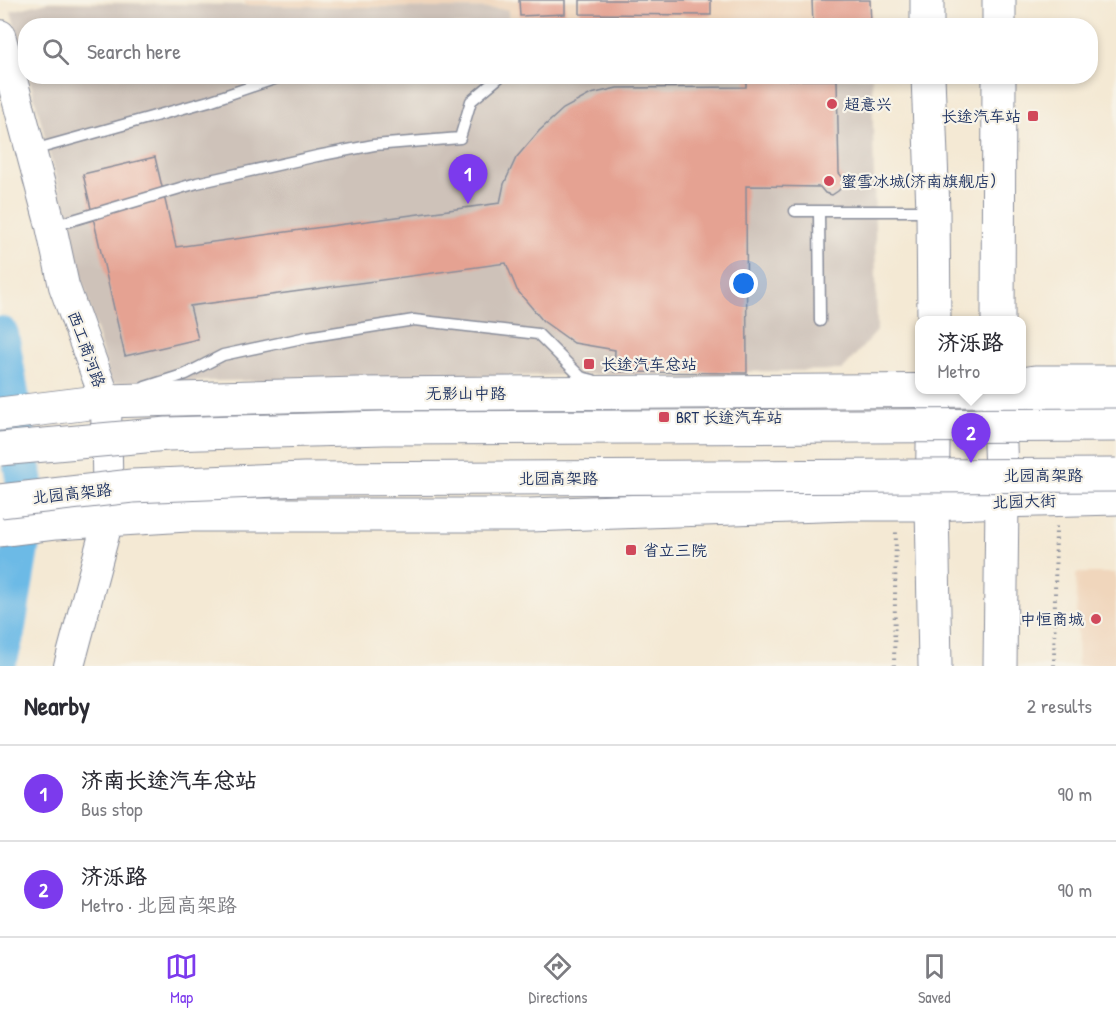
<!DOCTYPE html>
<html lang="en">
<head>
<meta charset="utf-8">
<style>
	:root { --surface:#fff; --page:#f7f7f7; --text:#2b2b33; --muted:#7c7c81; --line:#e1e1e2; --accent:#7c3aed }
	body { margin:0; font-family:"Patrick Hand","LXGW WenKai TC",sans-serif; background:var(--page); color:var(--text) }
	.you { position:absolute; left:744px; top:284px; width:21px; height:21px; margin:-15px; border:4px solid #fff; border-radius:50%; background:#1a73e8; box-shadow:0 0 0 9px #1a73e833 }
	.badge { display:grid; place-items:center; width:39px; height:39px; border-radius:50%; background:var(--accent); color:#fff; font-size:20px; font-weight:700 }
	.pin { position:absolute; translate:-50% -50px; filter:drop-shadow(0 2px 3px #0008) }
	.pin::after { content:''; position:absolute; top:32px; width:21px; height:18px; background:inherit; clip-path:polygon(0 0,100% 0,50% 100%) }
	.popup { position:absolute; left:915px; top:316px; width:111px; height:78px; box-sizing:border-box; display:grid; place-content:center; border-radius:12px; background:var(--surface); filter:drop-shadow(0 2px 4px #0005); font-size:20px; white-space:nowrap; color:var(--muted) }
	.popup b { font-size:22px; color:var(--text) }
	.popup::after { content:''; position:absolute; left:50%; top:100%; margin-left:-12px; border:12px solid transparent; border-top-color:var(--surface) }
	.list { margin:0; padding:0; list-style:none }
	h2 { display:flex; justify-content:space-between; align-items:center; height:78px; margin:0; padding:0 24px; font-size:26px }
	h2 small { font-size:20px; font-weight:400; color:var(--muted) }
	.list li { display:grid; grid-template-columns:39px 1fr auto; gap:18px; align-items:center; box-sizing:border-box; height:96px; padding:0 24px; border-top:2px solid var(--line) }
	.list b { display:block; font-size:22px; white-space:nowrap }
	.list p { margin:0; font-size:20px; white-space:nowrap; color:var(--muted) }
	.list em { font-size:20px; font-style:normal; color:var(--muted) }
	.icon { flex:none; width:33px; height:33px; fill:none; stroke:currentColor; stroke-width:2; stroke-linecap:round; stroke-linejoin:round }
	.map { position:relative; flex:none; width:1116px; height:666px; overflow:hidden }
	.search { position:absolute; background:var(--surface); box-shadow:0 3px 9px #0003; left:18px; right:18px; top:18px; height:66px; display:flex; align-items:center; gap:15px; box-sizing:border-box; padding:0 21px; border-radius:24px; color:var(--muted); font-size:22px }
	.sheet { height:270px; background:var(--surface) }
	nav { display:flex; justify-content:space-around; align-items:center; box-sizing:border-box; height:84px; border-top:2px solid var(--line); background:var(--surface); font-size:16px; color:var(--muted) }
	nav a { display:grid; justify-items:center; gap:3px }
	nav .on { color:var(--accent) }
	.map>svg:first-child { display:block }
	.built { fill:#f0d6bc }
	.industrial { fill:#cec2b9 }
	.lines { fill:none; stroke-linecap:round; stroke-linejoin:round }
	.river { stroke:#6cbae6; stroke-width:38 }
	.building { fill:#e5a292 }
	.lane-casing { stroke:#888c99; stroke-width:13 }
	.secondary-casing { stroke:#888c99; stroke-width:32 }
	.primary-casing { stroke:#888c99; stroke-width:35 }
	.highway-casing { stroke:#888c99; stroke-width:35 }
	.path { stroke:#888c99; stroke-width:4; stroke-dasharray:1.5 4.5; stroke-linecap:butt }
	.lane { stroke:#fff; stroke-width:10 }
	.secondary { stroke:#fff; stroke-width:30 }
	.primary { stroke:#fff; stroke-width:33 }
	.highway { stroke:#fff; stroke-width:33 }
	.highway-bridge-casing { stroke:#888c99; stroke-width:35; stroke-linecap:butt }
	.highway-bridge { stroke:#fff; stroke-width:33 }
	.poi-dot { fill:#d1495b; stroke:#f7f3e8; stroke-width:2 }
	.labels { text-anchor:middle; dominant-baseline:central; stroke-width:4.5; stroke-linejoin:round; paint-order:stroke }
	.poi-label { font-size:16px; fill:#1b2f5e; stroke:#f7f3e8; text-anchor:start }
	.street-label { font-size:16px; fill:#1b2f5e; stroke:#f7f3e8 }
</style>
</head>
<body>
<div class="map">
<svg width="1116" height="666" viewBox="0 0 1116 666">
	<rect width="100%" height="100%" fill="#f7f3e8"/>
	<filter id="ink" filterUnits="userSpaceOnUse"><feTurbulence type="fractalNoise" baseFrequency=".0167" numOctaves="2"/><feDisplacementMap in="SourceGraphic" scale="12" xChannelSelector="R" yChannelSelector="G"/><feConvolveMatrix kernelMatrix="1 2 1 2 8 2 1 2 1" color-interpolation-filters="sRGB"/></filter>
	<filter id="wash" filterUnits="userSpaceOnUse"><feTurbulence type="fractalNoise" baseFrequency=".008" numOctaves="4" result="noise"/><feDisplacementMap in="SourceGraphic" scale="24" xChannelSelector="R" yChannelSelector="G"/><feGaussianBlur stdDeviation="1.35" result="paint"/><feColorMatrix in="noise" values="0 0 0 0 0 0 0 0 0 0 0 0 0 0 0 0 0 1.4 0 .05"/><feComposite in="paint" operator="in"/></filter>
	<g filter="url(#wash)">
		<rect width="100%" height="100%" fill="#f4e9d4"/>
		<!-- built -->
		<path class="built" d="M245,0H870L871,25L509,26L508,9L245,5Z
			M1076,573H1116V666H1078Z"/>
		<!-- industrial -->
		<path class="industrial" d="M48,2L508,9L509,25L26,26L25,64L11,11Z
			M29,77H872L877,331L842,370L110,383Z"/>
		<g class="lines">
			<!-- river -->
			<path class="river" d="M0,335L28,501L6,632L0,655"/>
		</g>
		<g id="blocks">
			<!-- building -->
			<path class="building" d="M519,0H565V14L520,16Z
				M580,0H711V15L580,14Z
				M812,0H870L871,26H813Z
				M746,80H837L839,173L843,178V186L838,191L832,195L825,193L820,187L746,186L747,373L614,372L615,350L574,343L543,321L517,290L506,263L190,306L198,339L125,356L83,174L155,157L176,247L500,203L504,184L516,158L539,131L563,109L591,94L617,88L746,87Z"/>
		</g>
	</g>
	<g filter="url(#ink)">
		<use href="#blocks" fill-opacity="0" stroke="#888c99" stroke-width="1.5"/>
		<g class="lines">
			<defs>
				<path id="lane" d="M33,150L209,101L283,76
					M795,211H930
					M819,211L820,321
					M53,226L197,183L317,156L374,145L460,138L471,101L501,76
					M145,387L186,374L223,355L307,337L414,320L538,334L581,377L593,380"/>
				<path id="secondary" d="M0,35L51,226L64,286L106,401L108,520L69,666"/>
				<path id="primary" d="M1022,384L1035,382H1116
					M998,390L1028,406L1116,405
					M0,414L106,401L358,394L999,390
					M0,530L56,523L187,515H530L850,504H932L1002,501L1116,498"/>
				<path id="highway" d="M999,0V26
					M927,26V0
					M928,76L933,211L934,320
					M998,320L999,76
					M934,390L932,504L935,666
					M998,390L1002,501L1000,666"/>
			</defs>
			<!-- lane casing -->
			<use href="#lane" class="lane-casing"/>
			<!-- secondary casing -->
			<use href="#secondary" class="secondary-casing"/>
			<!-- primary casing -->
			<use href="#primary" class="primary-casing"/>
			<!-- highway casing -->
			<use href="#highway" class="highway-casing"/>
			<!-- path -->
			<path class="path" d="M894,666L896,529
				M1054,666L1056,526"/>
			<!-- lane -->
			<use href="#lane" class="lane"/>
			<!-- secondary -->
			<use href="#secondary" class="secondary"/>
			<!-- primary -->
			<use href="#primary" class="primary"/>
			<!-- highway -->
			<use href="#highway" class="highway"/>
			<defs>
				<path id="highway-bridge" d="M0,449L167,434L384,428L1116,425
					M0,501L132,486L304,479L1116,475"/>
			</defs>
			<!-- highway-bridge casing -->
			<use href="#highway-bridge" class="highway-bridge-casing"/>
			<!-- highway-bridge -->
			<use href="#highway-bridge" class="highway-bridge"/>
		</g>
	</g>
	<!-- markers -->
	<g class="poi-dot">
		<circle cx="832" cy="104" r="6"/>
		<rect x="1027" y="110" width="12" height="12" rx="3"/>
		<circle cx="829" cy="181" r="6"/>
		<rect x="583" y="358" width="12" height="12" rx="3"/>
		<rect x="658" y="411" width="12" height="12" rx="3"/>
		<rect x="625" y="544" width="12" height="12" rx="3"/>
		<circle cx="1096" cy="619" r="6"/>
	</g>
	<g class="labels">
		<!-- poi labels -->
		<g class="poi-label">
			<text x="844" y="104">超意兴</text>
			<text x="1021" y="116" text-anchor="end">长途汽车站</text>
			<text x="841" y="181">蜜雪冰城(济南旗舰店)</text>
			<text x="601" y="364">长途汽车总站</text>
			<text x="676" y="417">BRT 长途汽车站</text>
			<text x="643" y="550">省立三院</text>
			<text x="1084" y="619" text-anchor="end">中恒商城</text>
		</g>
		<!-- street labels -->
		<g class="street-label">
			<text transform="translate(87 349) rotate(70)">西工商河路</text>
			<text x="466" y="393">无影山中路</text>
			<text x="1043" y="475">北园高架路</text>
			<text x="558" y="478">北园高架路</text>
			<text transform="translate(72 493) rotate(-6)">北园高架路</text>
			<text transform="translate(1024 501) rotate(-2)">北园大街</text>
		</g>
	</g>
</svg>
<div class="you"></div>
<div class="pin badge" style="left:468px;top:204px">1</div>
<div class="pin badge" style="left:971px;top:463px">2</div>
<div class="popup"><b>济泺路</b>Metro</div>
<div class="search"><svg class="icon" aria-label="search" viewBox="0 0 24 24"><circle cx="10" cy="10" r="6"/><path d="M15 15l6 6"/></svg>Search here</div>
</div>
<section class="sheet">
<h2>Nearby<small>2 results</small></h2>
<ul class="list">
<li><span class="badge">1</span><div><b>济南长途汽车总站</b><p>Bus stop</p></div><em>90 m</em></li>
<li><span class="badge">2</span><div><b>济泺路</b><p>Metro · 北园高架路</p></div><em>90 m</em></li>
</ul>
</section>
<nav>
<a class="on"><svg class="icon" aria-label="map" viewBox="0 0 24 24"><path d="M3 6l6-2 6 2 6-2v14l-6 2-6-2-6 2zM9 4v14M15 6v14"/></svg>Map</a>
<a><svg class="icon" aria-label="directions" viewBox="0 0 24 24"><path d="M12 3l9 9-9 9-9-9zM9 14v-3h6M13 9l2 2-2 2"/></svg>Directions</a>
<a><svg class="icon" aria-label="saved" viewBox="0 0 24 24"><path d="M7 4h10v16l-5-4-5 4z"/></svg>Saved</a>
</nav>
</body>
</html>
